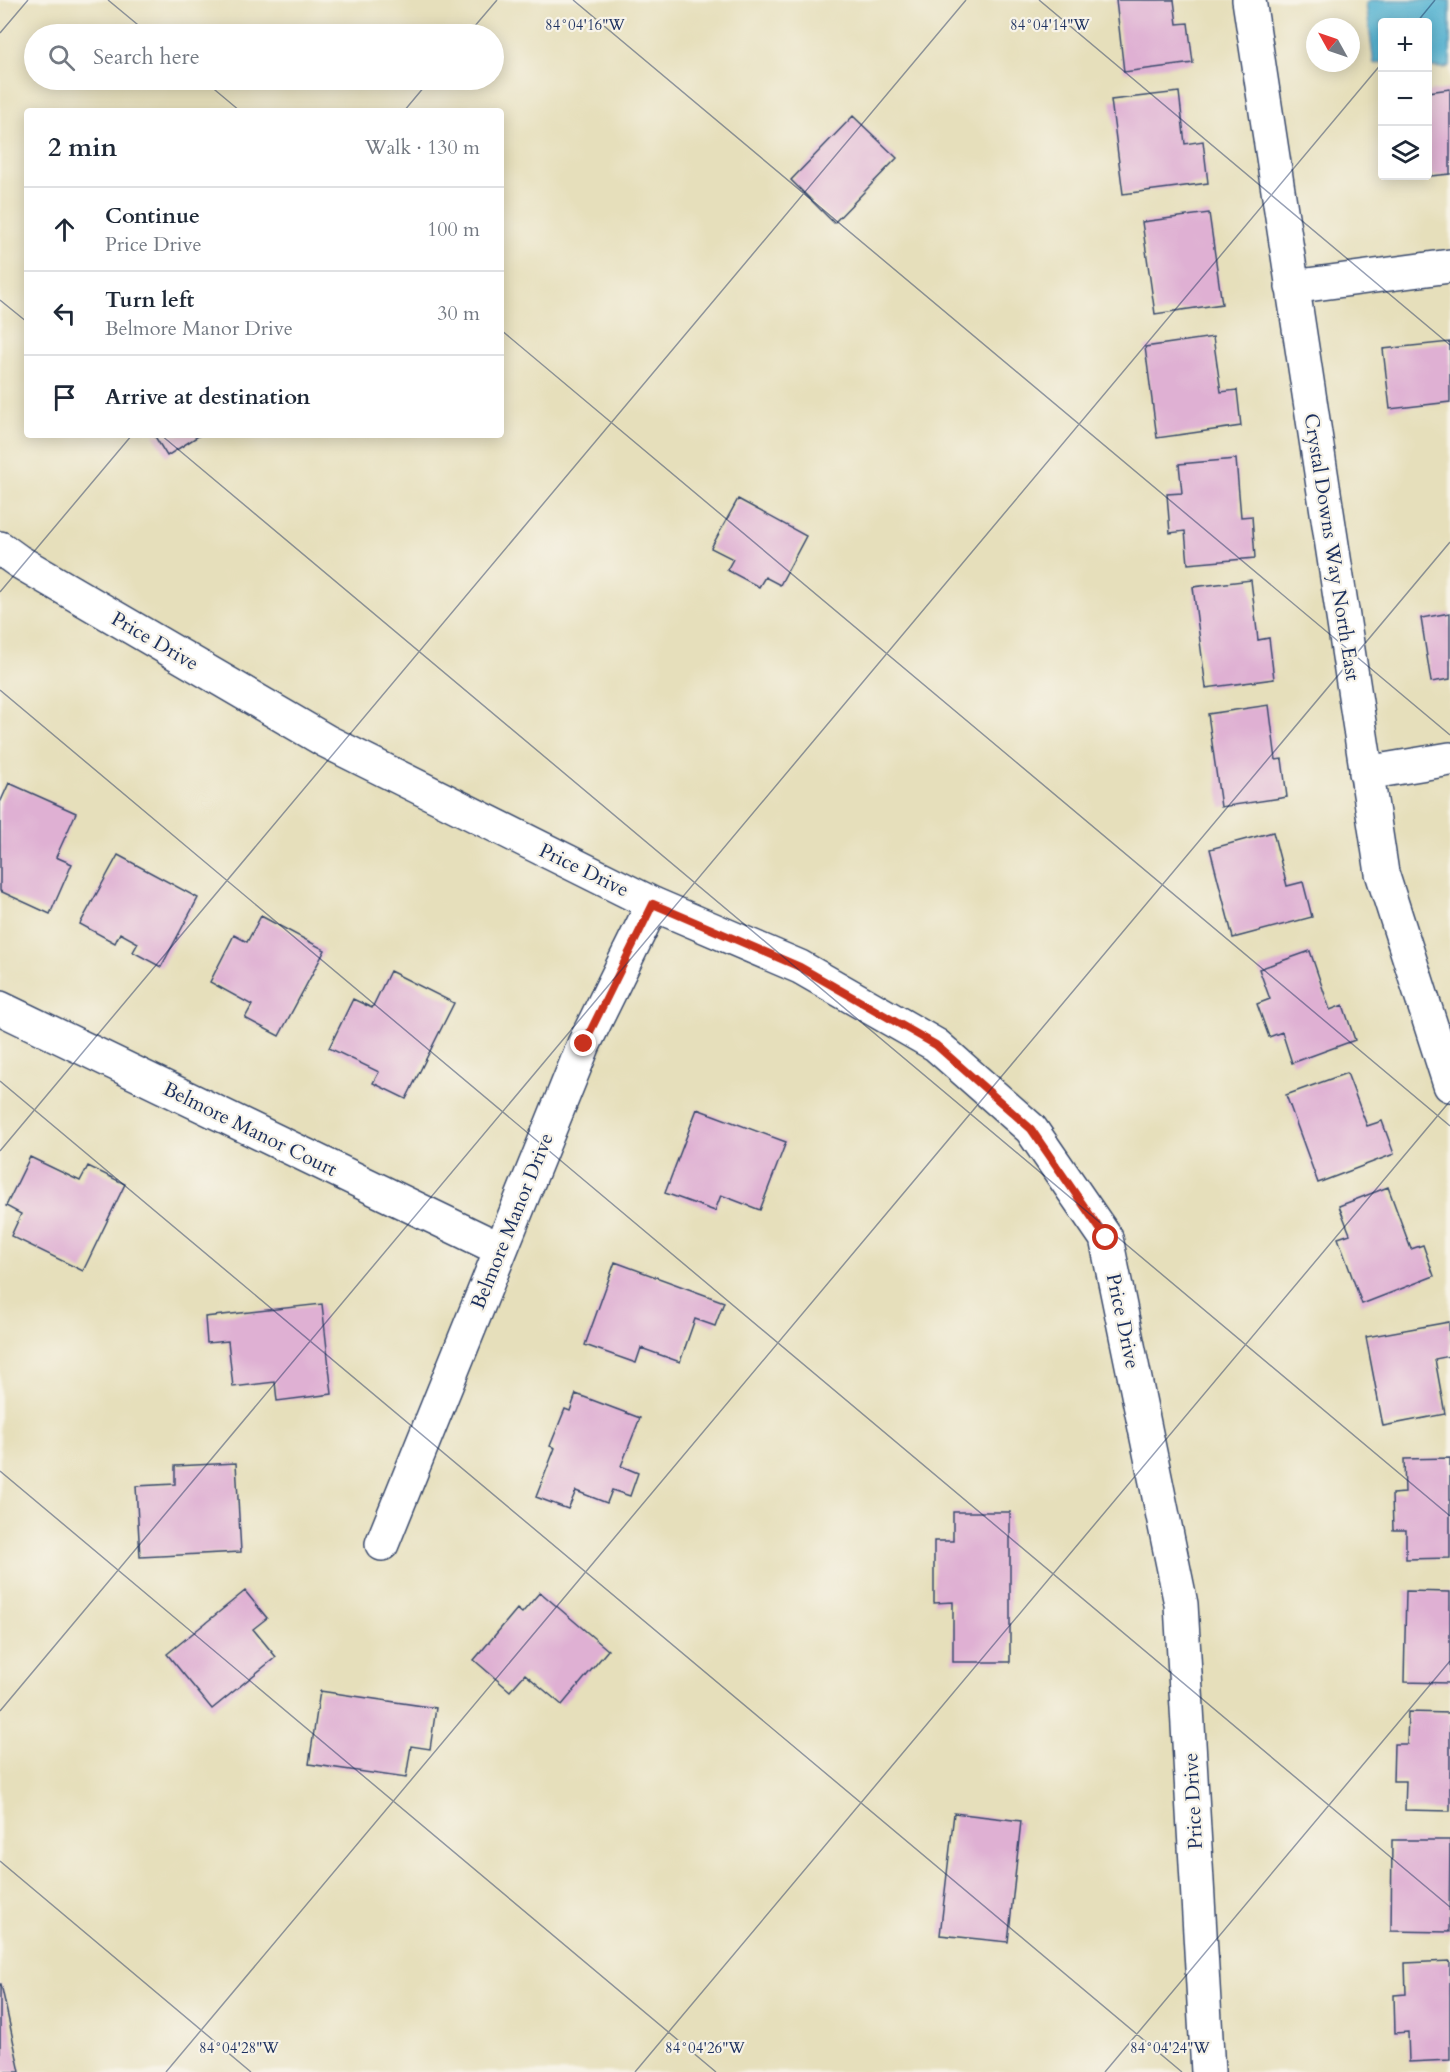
<!DOCTYPE html>
<html lang="en">
<head>
<meta charset="utf-8">
<style>
	:root { --surface:#fff; --page:#f6f6f7; --text:#1f2937; --muted:#747a83; --line:#e0e1e3 }
	body { margin:0; font-family:Cardo,serif; background:var(--page); color:var(--text) }
	.controls { position:absolute; right:18px; top:18px; display:grid; overflow:hidden; border-radius:6px; box-shadow:0 3px 15px #0003 }
	.controls button { width:54px; height:54px; display:grid; place-items:center; padding:0; border:0; border-bottom:2px solid var(--line); background:var(--surface); color:var(--text); font:30px sans-serif }
	.compass { position:absolute; left:1306px; top:18px; width:54px; height:54px; border-radius:50%; background:var(--surface); box-shadow:0 3px 15px #0003; rotate:310deg }
	.stop { position:absolute; width:18px; height:18px; margin:-14px; border:4px solid #c8321e; border-radius:50%; background:#fff }
	.stop.end { background:#c8321e; border-color:#fff; box-shadow:0 2px 6px #0008 }
	.list { margin:0; padding:0; list-style:none }
	h2 { display:flex; justify-content:space-between; align-items:center; height:78px; margin:0; padding:0 24px; font-size:26px }
	h2 small { font-size:20px; font-weight:400; color:var(--muted) }
	.list li { display:grid; grid-template-columns:39px 1fr auto; gap:18px; align-items:center; box-sizing:border-box; height:84px; padding:0 24px; border-top:2px solid var(--line) }
	.list b { display:block; font-size:22px; white-space:nowrap }
	.list p { margin:0; font-size:20px; white-space:nowrap; color:var(--muted) }
	.list em { font-size:20px; font-style:normal; color:var(--muted) }
	.icon { flex:none; width:33px; height:33px; fill:none; stroke:currentColor; stroke-width:2; stroke-linecap:round; stroke-linejoin:round }
	.map { position:relative; flex:none; width:1450px; height:2072px; overflow:hidden }
	.search { position:absolute; background:var(--surface); box-shadow:0 3px 15px #0003; left:24px; top:24px; width:480px; height:66px; display:flex; align-items:center; gap:15px; box-sizing:border-box; padding:0 21px; border-radius:33px; color:var(--muted); font-size:22px }
	.panel { position:absolute; background:var(--surface); box-shadow:0 3px 15px #0003; left:24px; top:108px; width:480px; height:330px; border-radius:6px }
	.map>svg:first-child { display:block }
	.water { fill:#54b3d2; stroke:#387198; stroke-width:1.5 }
	.building { fill:#dfb0d3 }
	.lines { fill:none; stroke-linecap:round; stroke-linejoin:round }
	.minor-casing { stroke:#39496c; stroke-width:36 }
	.minor { stroke:#fff; stroke-width:33 }
	.route { stroke:#c8321e; stroke-width:8 }
	.ticks { fill:none; stroke:#1b2f5e; stroke-width:1.5; stroke-opacity:0.45 }
	.labels { text-anchor:middle; dominant-baseline:central; stroke-width:4.5; stroke-linejoin:round; paint-order:stroke }
	.street-label { font-size:20px; fill:#1b2f5e; stroke:#f7f3e8 }
	.ticks-label { font-size:15px; text-anchor:middle; fill:#1b2f5e; stroke:#f7f3e8; stroke-width:4.5; stroke-linejoin:round; paint-order:stroke }
</style>
</head>
<body>
<div class="map">
<svg width="1450" height="2072" viewBox="0 0 1450 2072">
	<rect width="100%" height="100%" fill="#f7f3e8"/>
	<filter id="ink" filterUnits="userSpaceOnUse"><feTurbulence type="fractalNoise" baseFrequency=".0167" numOctaves="2"/><feDisplacementMap in="SourceGraphic" scale="12" xChannelSelector="R" yChannelSelector="G"/><feConvolveMatrix kernelMatrix="1 2 1 2 8 2 1 2 1" color-interpolation-filters="sRGB"/></filter>
	<filter id="wash" filterUnits="userSpaceOnUse"><feTurbulence type="fractalNoise" baseFrequency=".008" numOctaves="4" result="noise"/><feDisplacementMap in="SourceGraphic" scale="24" xChannelSelector="R" yChannelSelector="G"/><feGaussianBlur stdDeviation="1.35" result="paint"/><feColorMatrix in="noise" values="0 0 0 0 0 0 0 0 0 0 0 0 0 0 0 0 0 1.4 0 .05"/><feComposite in="paint" operator="in"/></filter>
	<g filter="url(#wash)">
		<rect width="100%" height="100%" fill="#e6dfbb"/>
		<!-- water -->
		<path class="water" d="M1371,0H1450V66L1445,68L1428,67V22H1382V63L1374,64L1366,3Z"/>
		<g id="blocks">
			<!-- building -->
			<path class="building" d="M1116,0H1174L1177,24L1188,23L1193,63L1124,72Z
				M1450,89V174L1431,176L1428,149V92Z
				M1179,92L1185,144L1203,141L1208,183L1123,194L1111,100Z
				M853,116L897,158L834,223L791,180Z
				M1209,213L1222,304L1155,314L1142,222Z
				M1213,337L1221,392L1237,390L1241,426L1157,438L1145,347Z
				M1450,342V402L1390,409L1383,349Z
				M154,435H200L167,456Z
				M1236,459L1241,517L1252,516L1255,558L1188,564L1185,531L1170,533L1167,494L1182,493L1179,464Z
				M738,499L806,536L780,585L765,577L759,587L727,570L733,559L711,548Z
				M1251,580L1258,640L1269,638L1274,679L1206,688L1193,587Z
				M1450,613V679L1431,682L1421,618Z
				M1269,705L1276,760L1282,759L1287,797L1221,807L1208,714Z
				M9,783L76,813L56,857L72,864L50,914L0,891V803Z
				M1273,832L1287,886L1303,882L1312,917L1233,938L1210,849Z
				M118,855L198,898L161,967L133,952L138,943L120,933L115,943L80,924Z
				M261,916L325,950L279,1036L245,1018L252,1005L210,982L234,935L247,942Z
				M1310,951L1330,1010L1343,1005L1355,1040L1292,1063L1282,1032L1269,1037L1257,1004L1270,999L1259,969Z
				M390,971L454,1003L406,1099L373,1083L379,1072L329,1048L353,999L372,1008Z
				M1347,1073L1367,1126L1382,1121L1394,1154L1318,1183L1286,1095Z
				M697,1109L786,1142L760,1210L721,1195L715,1211L665,1193Z
				M30,1157L80,1181L88,1166L125,1184L83,1271L11,1236L21,1214L6,1206Z
				M1388,1187L1411,1249L1423,1245L1434,1276L1362,1304L1338,1238L1350,1234L1339,1206Z
				M615,1262L724,1302L715,1326L695,1319L680,1362L641,1348L636,1363L585,1345Z
				M322,1304L332,1394L277,1401L275,1382L233,1387L228,1341L207,1343L205,1317Z
				M1449,1322L1450,1356L1435,1359L1445,1414L1383,1426L1366,1337Z
				M576,1394L640,1418L621,1466L638,1473L630,1496L612,1490L607,1503L576,1491L568,1509L536,1497L555,1448L550,1446L565,1409L570,1411Z
				M1450,1458V1558L1406,1559V1530H1393L1392,1494L1405,1493L1404,1459Z
				M236,1463L241,1552L140,1557L136,1486L175,1484V1466Z
				M953,1512H1010V1662H953V1602L934,1603V1541H953Z
				M245,1591L267,1618L253,1629L276,1657L212,1709L167,1654Z
				M1406,1591L1450,1592V1683L1404,1682Z
				M540,1592L608,1650L562,1705L525,1674L510,1691L474,1660L517,1609L522,1613Z
				M320,1691L436,1708L430,1749L411,1746L406,1778L309,1764Z
				M1408,1712L1450,1713V1811L1405,1810L1406,1781H1393L1394,1744H1407Z
				M954,1813L1021,1821L1008,1942L940,1935Z
				M1392,1840H1450L1449,1932L1391,1931Z
				M1450,1961V2060L1409,2062L1408,2032L1395,2033L1394,1995L1406,1994L1405,1963Z
				M0,1984H1L20,2072H0Z"/>
		</g>
	</g>
	<g filter="url(#ink)">
		<use href="#blocks" fill-opacity="0" stroke="#39496c" stroke-width="1.5"/>
		<g class="lines">
			<defs>
				<path id="minor" d="M1249,0L1382,873L1450,1085
					M1292,287L1450,266
					M0,548L18,561L326,741L653,904L800,967L936,1045L1031,1129L1106,1238L1181,1604L1208,2072
					M1366,773L1450,759
					M0,1008L500,1249
					M382,1544L584,1044L653,904"/>
			</defs>
			<!-- minor casing -->
			<use href="#minor" class="minor-casing"/>
			<!-- minor -->
			<use href="#minor" class="minor"/>
		</g>
	</g>
	<g class="lines" filter="url(#ink)">
		<!-- route -->
		<path class="route" d="M584,1044L653,904L800,967L936,1045L1031,1129L1106,1238"/>
	</g>
	<!-- ticks -->
	<path class="ticks" d="M108,0L149,34M573,0L1450,735M1039,0L1450,345M1417,22L1435,0M0,33L28,0M468,34L497,0M203,80L240,111M404,111L430,80M0,300L27,322M501,330L1450,1126M161,435L1450,1516M0,592L132,435M0,690L1450,1907M0,1081L1182,2072M0,1151L966,0M0,1471L716,2072M0,1711L1382,63M0,1861L251,2072M166,2072L1450,542M635,2072L1450,1101M1105,2072L1450,1661"/>
	<g class="labels">
		<!-- street labels -->
		<g class="street-label">
			<text transform="translate(1332 547) rotate(81)">Crystal Downs Way North East</text>
			<text transform="translate(155 641) rotate(30)">Price Drive</text>
			<text transform="translate(584 870) rotate(26)">Price Drive</text>
			<text transform="translate(250 1129) rotate(26)">Belmore Manor Court</text>
			<text transform="translate(512 1221) rotate(-68)">Belmore Manor Drive</text>
			<text transform="translate(1123 1321) rotate(78)">Price Drive</text>
			<text transform="translate(1193 1801) rotate(-93)">Price Drive</text>
		</g>
	</g>
	<g class="ticks-label">
		<text x="585" y="30">84°04'16"W</text>
		<text x="1050" y="30">84°04'14"W</text>
		<text x="239" y="2053">84°04'28"W</text>
		<text x="705" y="2053">84°04'26"W</text>
		<text x="1170" y="2053">84°04'24"W</text>
	</g>
</svg>
<div class="controls">
<button>+</button>
<button>−</button>
<button><svg class="icon" aria-label="layers" viewBox="0 0 24 24"><path d="M12 4l9 5-9 5-9-5zM3 14l9 5 9-5"/></svg></button>
</div>
<svg class="compass" viewBox="-18 -18 36 36"><path d="M0-13l5 13h-10z" fill="#e53935"/><path d="M0 13l5-13h-10z" fill="#747a83"/></svg>
<div class="stop" style="left:1106px;top:1238px"></div>
<div class="stop end" style="left:584px;top:1044px"></div>
<div class="search"><svg class="icon" aria-label="search" viewBox="0 0 24 24"><circle cx="10" cy="10" r="6"/><path d="M15 15l6 6"/></svg>Search here</div>
<section class="panel">
<h2>2 min<small>Walk · 130 m</small></h2>
<ul class="list">
<li><svg class="icon" aria-label="ahead" viewBox="0 0 24 24"><path d="M12 20V5M6 11l6-6 6 6"/></svg><div><b>Continue</b><p>Price Drive</p></div><em>100 m</em></li>
<li><svg class="icon" aria-label="left" viewBox="0 0 24 24"><path d="M17 20v-9H6M10 6l-5 5 5 5"/></svg><div><b>Turn left</b><p>Belmore Manor Drive</p></div><em>30 m</em></li>
<li><svg class="icon" aria-label="arrive" viewBox="0 0 24 24"><path d="M6 21V4h12l-3 4 3 4H6"/></svg><div><b>Arrive at destination</b></div></li>
</ul>
</section>
</div>
</body>
</html>
